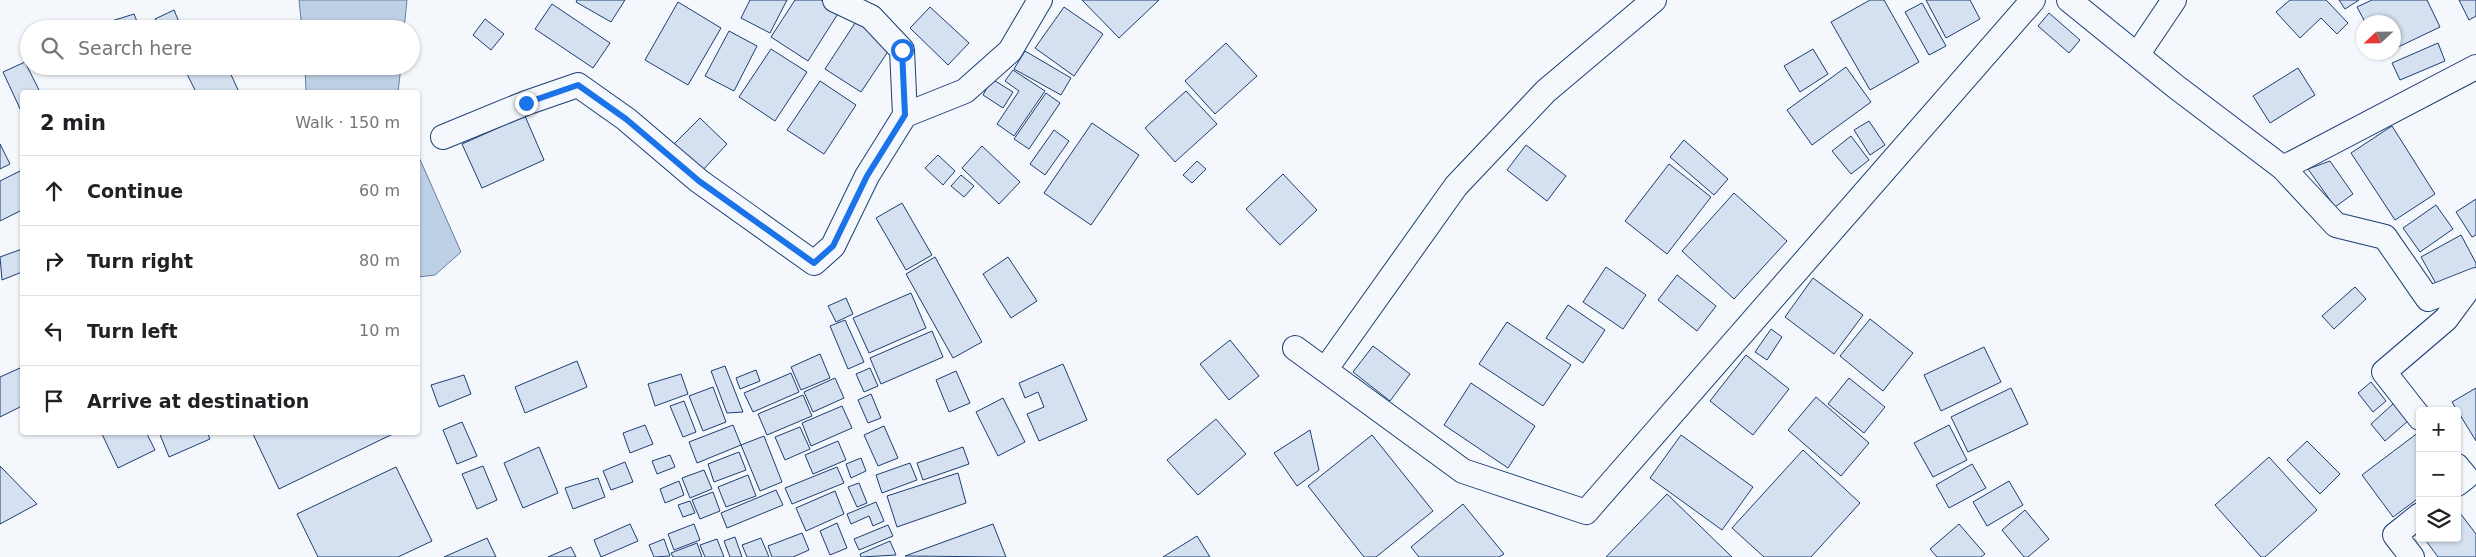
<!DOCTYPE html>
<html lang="en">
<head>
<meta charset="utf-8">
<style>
	:root { --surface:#fff; --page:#f2f2f2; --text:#202124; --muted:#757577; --line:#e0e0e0 }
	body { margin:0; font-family:"DejaVu Sans",sans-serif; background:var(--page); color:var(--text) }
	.controls { position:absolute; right:15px; bottom:15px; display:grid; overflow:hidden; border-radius:5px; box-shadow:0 1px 4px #0004 }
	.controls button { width:45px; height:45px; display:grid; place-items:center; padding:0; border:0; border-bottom:1px solid var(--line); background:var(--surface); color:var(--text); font:25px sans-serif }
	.compass { position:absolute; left:2356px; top:15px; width:45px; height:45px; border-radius:50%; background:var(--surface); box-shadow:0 1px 4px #0004; rotate:248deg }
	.stop { position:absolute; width:15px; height:15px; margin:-11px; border:4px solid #1a73e8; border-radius:50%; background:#fff }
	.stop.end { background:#1a73e8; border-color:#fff; box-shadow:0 1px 5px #0008 }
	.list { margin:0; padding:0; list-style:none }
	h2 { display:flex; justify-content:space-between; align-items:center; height:65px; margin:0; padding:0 20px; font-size:21px }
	h2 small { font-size:16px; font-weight:400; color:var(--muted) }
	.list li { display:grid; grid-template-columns:32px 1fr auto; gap:15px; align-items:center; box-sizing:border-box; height:70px; padding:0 20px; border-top:1px solid var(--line) }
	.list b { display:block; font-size:19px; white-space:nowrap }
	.list em { font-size:16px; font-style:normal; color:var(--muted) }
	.icon { flex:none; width:28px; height:28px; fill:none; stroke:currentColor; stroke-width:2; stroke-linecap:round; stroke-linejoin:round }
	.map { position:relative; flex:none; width:2476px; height:557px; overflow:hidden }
	.search { position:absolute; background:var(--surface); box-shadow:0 1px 4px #0004; left:20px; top:20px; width:400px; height:55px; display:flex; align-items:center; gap:12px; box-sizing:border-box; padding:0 18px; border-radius:28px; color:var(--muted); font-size:19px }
	.panel { position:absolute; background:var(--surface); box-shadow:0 1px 4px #0004; left:20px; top:90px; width:400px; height:345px; border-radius:5px }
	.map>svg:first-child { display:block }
	.water { fill:#bed0e5; stroke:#687fa3 }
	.building { fill:#d5e0f0; stroke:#1d3f73 }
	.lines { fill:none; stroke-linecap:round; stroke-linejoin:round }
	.minor-casing { stroke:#1d3f73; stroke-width:26 }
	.minor { stroke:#f4f7fb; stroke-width:24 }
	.route { stroke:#1a73e8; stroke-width:6 }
</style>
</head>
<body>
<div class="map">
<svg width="2476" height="557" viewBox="0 0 2476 557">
	<rect width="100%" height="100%" fill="#f4f7fb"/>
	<!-- water -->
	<path class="water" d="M299,0H407L404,29H302Z
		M305,66H401L398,92H306Z
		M418,155L461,252L435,275L418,277Z"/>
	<!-- building -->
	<path class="building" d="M577,0H625L611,22L576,2Z
		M750,0H787L770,33L741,18Z
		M795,0H821L839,12L808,61L771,37Z
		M1082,0H1159L1119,38Z
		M1870,0H1884L1919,62L1870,90L1831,22Z
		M1926,0H1970L1980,19L1946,38Z
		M2290,0H2326L2348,23L2337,34L2321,18L2300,38L2276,12Z
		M2339,0H2359L2345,9Z
		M2372,0H2427L2440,27L2394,49V22H2365L2357,7Z
		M2459,0H2476V16L2469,20Z
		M678,2L721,28L688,85L645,60Z
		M1922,3L1946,46L1929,55L1905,12Z
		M552,4L610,43L593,68L535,29Z
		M930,7L969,43L948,65L910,28Z
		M1064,7L1103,34L1074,76L1035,48Z
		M174,10L182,29H160L155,19Z
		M2049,13L2080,40L2069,53L2038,26Z
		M134,14L140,29H103L102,24Z
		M485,19L504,34L491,50L473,35Z
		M857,20L893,44L861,92L825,69Z
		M729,31L757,46L734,91L705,76Z
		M1226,43L1257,76L1215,114L1185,81Z
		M2438,43L2445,61L2400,80L2392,63Z
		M771,49L807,72L775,121L739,97Z
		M1813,49L1828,74L1800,92L1784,66Z
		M1025,51L1071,78L1061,95L1014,69Z
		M25,62L40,92H22V113L3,72Z
		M189,66H227L239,92H196L184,68Z
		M1846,67L1871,102L1812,145L1787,110Z
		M2298,68L2315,95L2270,123L2253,96Z
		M1013,70L1045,91L1014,136L997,124L1019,91L1005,81Z
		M992,79L1013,92L1003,108L983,95Z
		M820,81L856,105L824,154L787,130Z
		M1186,91L1217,124L1175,162L1145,128Z
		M1046,93L1060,103L1029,149L1014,139Z
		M525,116L544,160L482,188L462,144Z
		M700,118L727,144L700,173L672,146Z
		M1869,121L1885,145L1870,155L1854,130Z
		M1092,123L1139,155L1091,225L1044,193Z
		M2392,126L2435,194L2395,220L2351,153Z
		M1054,130L1069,141L1045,175L1030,164Z
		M1851,136L1869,160L1851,174L1832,151Z
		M1684,140L1728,179L1714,195L1670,157Z
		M0,144L10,164L0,169Z
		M1526,145L1566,176L1547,201L1507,170Z
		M982,146L1020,182L999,204L962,168Z
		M938,155L955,171L943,185L925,168Z
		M1197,161L1206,169L1192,183L1183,175Z
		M2330,161L2353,194L2335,207L2308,169Z
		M1669,164L1711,197L1667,254L1625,221Z
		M20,171L22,177V210L0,221V181Z
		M1283,174L1317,210L1280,245L1246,209Z
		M961,175L974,186L964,197L951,186Z
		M1734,193L1787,241L1734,299L1682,251Z
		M2476,199V235L2472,237L2456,212Z
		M902,203L932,255L906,270L876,218Z
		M2436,205L2453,229L2420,252L2403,228Z
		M2461,235L2476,263V269L2439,289L2421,257Z
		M22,249V272L2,280L0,257Z
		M935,257L982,342L953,358L906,274Z
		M1008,257L1037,301L1011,318L983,274Z
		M1606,267L1646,295L1623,329L1583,302Z
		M1677,275L1716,306L1697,331L1658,300Z
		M1813,278L1863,315L1834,354L1785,317Z
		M2355,287L2366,299L2334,329L2322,316Z
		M911,293L926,328L869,353L853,318Z
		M846,298L853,314L836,322L828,306Z
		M1568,305L1605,330L1583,363L1546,338Z
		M1870,319L1913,353L1883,391L1840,356Z
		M845,320L864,362L848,369L830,326Z
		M1507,322L1571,365L1543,406L1479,364Z
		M1771,329L1782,337L1767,360L1755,352Z
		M932,331L943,357L881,384L870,358Z
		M1230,340L1259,376L1229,400L1200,364Z
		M1373,346L1410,374L1390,401L1353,372Z
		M1984,347L2001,382L1941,411L1924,375Z
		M820,354L830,378L801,390L791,367Z
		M1746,355L1789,389L1753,435L1710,401Z
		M577,361L587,387L525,413L515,387Z
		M1063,364L1087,420L1039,441L1027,414L1044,407L1038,392L1025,398L1019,383Z
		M725,366L743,412L727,413L711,371Z
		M20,368L22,372V406L0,417V377Z
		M870,368L878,386L864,392L856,374Z
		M756,370L760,381L740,389L736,378Z
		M956,371L970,403L949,412L936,380Z
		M791,373L799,392L753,412L744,393Z
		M681,374L688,394L655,406L648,384Z
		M464,375L471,394L439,407L431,385Z
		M835,378L844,398L813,412L804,392Z
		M1849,378L1885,407L1864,433L1828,404Z
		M2371,382L2386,401L2373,412L2358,393Z
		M1471,383L1535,426L1508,468L1444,425Z
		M713,387L726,422L703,431L689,396Z
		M2011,388L2028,424L1968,452L1951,417Z
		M2476,388V441L2452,402Z
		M871,394L881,418L868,423L858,400Z
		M803,395L812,416L767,435L758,414Z
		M1816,397L1869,443L1841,476L1788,430Z
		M1003,398L1025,442L998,456L976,412Z
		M684,401L696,432L683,437L670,406Z
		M2394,403L2409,420L2385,441L2371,424Z
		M842,406L852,428L811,446L802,423Z
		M1216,419L1246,454L1198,495L1167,460Z
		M462,422L477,456L457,464L443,430Z
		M645,425L653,444L630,453L623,433Z
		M733,425L741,445L697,463L689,442Z
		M1949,425L1967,460L1933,477L1914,443Z
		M884,426L898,458L878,466L864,435Z
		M800,427L810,449L785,460L775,437Z
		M1310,430L1319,470L1297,486L1274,453Z
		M101,432H146L155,450L118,468Z
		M159,432H207L210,439L169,457Z
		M252,432H397L279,489Z
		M2419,432L2420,497L2393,517L2362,475Z
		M1372,435L1433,511L1376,557H1364L1308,486Z
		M1681,435L1753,487L1722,530L1650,478Z
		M764,436L782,482L760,491L741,445Z
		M838,441L846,460L813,474L805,455Z
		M2307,441L2340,474L2320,494L2287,460Z
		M539,447L558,493L523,508L504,463Z
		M963,447L969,464L923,480L917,463Z
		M1803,450L1860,503L1811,557H1764L1732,528Z
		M739,452L746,470L714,482L708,464Z
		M670,455L675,467L657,474L652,461Z
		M2269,457L2317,510L2265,557H2261L2215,505Z
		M861,458L866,471L851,478L846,464Z
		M625,462L633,482L611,490L603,471Z
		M910,463L917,480L882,493L876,475Z
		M1972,464L1986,488L1949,508L1936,485Z
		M0,466L37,504L0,524Z
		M483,466L497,500L477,509L462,474Z
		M396,467L432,541L398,557H318L297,514Z
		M837,467L844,483L792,504L785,488Z
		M704,470L712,489L690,498L682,478Z
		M958,473L966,503L897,527L887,496Z
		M748,475L756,496L726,507L718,487Z
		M598,478L605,497L573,509L565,488Z
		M679,481L684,495L665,503L660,489Z
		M2009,481L2023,505L1987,526L1973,502Z
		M859,483L867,503L857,507L848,487Z
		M776,490L783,505L727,528L721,513Z
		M835,491L844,514L806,531L796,508Z
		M713,492L720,511L700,519L692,500Z
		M1667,494L1732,557H1606Z
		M690,501L695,513L683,517L678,505Z
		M876,502L884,521L873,526L869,516L851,524L847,514Z
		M1463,504L1504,554L1499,557H1419L1411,547Z
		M2457,509L2476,534V557H2438L2424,538H2457Z
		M2025,510L2049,539L2028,557H2024L2002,530Z
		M837,523L847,548L830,555L820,531Z
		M630,524L638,541L601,557L594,540Z
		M694,524L700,540L674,550L668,534Z
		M993,524L1006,557L905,556Z
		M1959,524L1985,554L1981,557H1937L1930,549Z
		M888,525L893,536L859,550L854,539Z
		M802,533L809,550L793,557H772L768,546Z
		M1197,536L1210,557H1163Z
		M735,537L742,557H730L724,541Z
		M487,538L496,557H444Z
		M761,538L769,557H747L742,545Z
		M664,539L670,556L654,557L649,545Z
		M717,539L724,557H705L700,545Z
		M890,541L896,555L861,557L860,554Z
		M697,543L702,557H673L671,553Z
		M571,547L576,557H548Z"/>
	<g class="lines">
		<defs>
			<path id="minor" d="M2069,0L2175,86L2283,168L2336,225L2385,237L2428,299L2476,280
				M2137,55L2174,0
				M905,115L965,91L1010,51L1040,0
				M443,137L526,103L578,85L626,119L699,181L814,263L833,246L867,176L905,115L902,50L871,17L835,0
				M2283,168L2476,67
				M1295,348L1463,471L1586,512L2033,0
				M1325,370L1456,186L1546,91L1654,0
				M2420,418L2384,372L2446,319L2474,281
				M2457,466L2466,477L2457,484
				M2412,557L2395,535L2420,515"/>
		</defs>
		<!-- minor casing -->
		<use href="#minor" class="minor-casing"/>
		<!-- minor -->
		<use href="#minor" class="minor"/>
	</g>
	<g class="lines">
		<!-- route -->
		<path class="route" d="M526,103L578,85L626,119L699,181L814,263L833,246L867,176L905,115L902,50"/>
	</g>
</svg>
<div class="controls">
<button>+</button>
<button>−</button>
<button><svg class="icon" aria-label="layers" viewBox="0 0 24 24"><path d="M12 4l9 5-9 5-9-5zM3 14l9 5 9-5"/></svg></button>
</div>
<svg class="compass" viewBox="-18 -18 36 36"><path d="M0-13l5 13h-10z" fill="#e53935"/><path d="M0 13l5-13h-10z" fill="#757577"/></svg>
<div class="stop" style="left:902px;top:50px"></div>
<div class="stop end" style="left:526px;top:103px"></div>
<div class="search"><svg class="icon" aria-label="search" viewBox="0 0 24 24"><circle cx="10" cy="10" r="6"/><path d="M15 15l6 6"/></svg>Search here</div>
<section class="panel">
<h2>2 min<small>Walk · 150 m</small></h2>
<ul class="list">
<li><svg class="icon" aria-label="ahead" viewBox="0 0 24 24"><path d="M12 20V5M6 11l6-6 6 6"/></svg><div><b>Continue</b></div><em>60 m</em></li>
<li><svg class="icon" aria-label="right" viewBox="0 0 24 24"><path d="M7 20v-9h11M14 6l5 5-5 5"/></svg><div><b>Turn right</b></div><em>80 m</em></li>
<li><svg class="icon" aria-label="left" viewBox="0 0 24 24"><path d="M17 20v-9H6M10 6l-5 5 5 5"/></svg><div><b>Turn left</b></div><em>10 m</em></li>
<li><svg class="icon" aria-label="arrive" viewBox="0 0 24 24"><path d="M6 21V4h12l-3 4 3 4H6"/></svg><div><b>Arrive at destination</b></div></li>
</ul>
</section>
</div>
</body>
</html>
